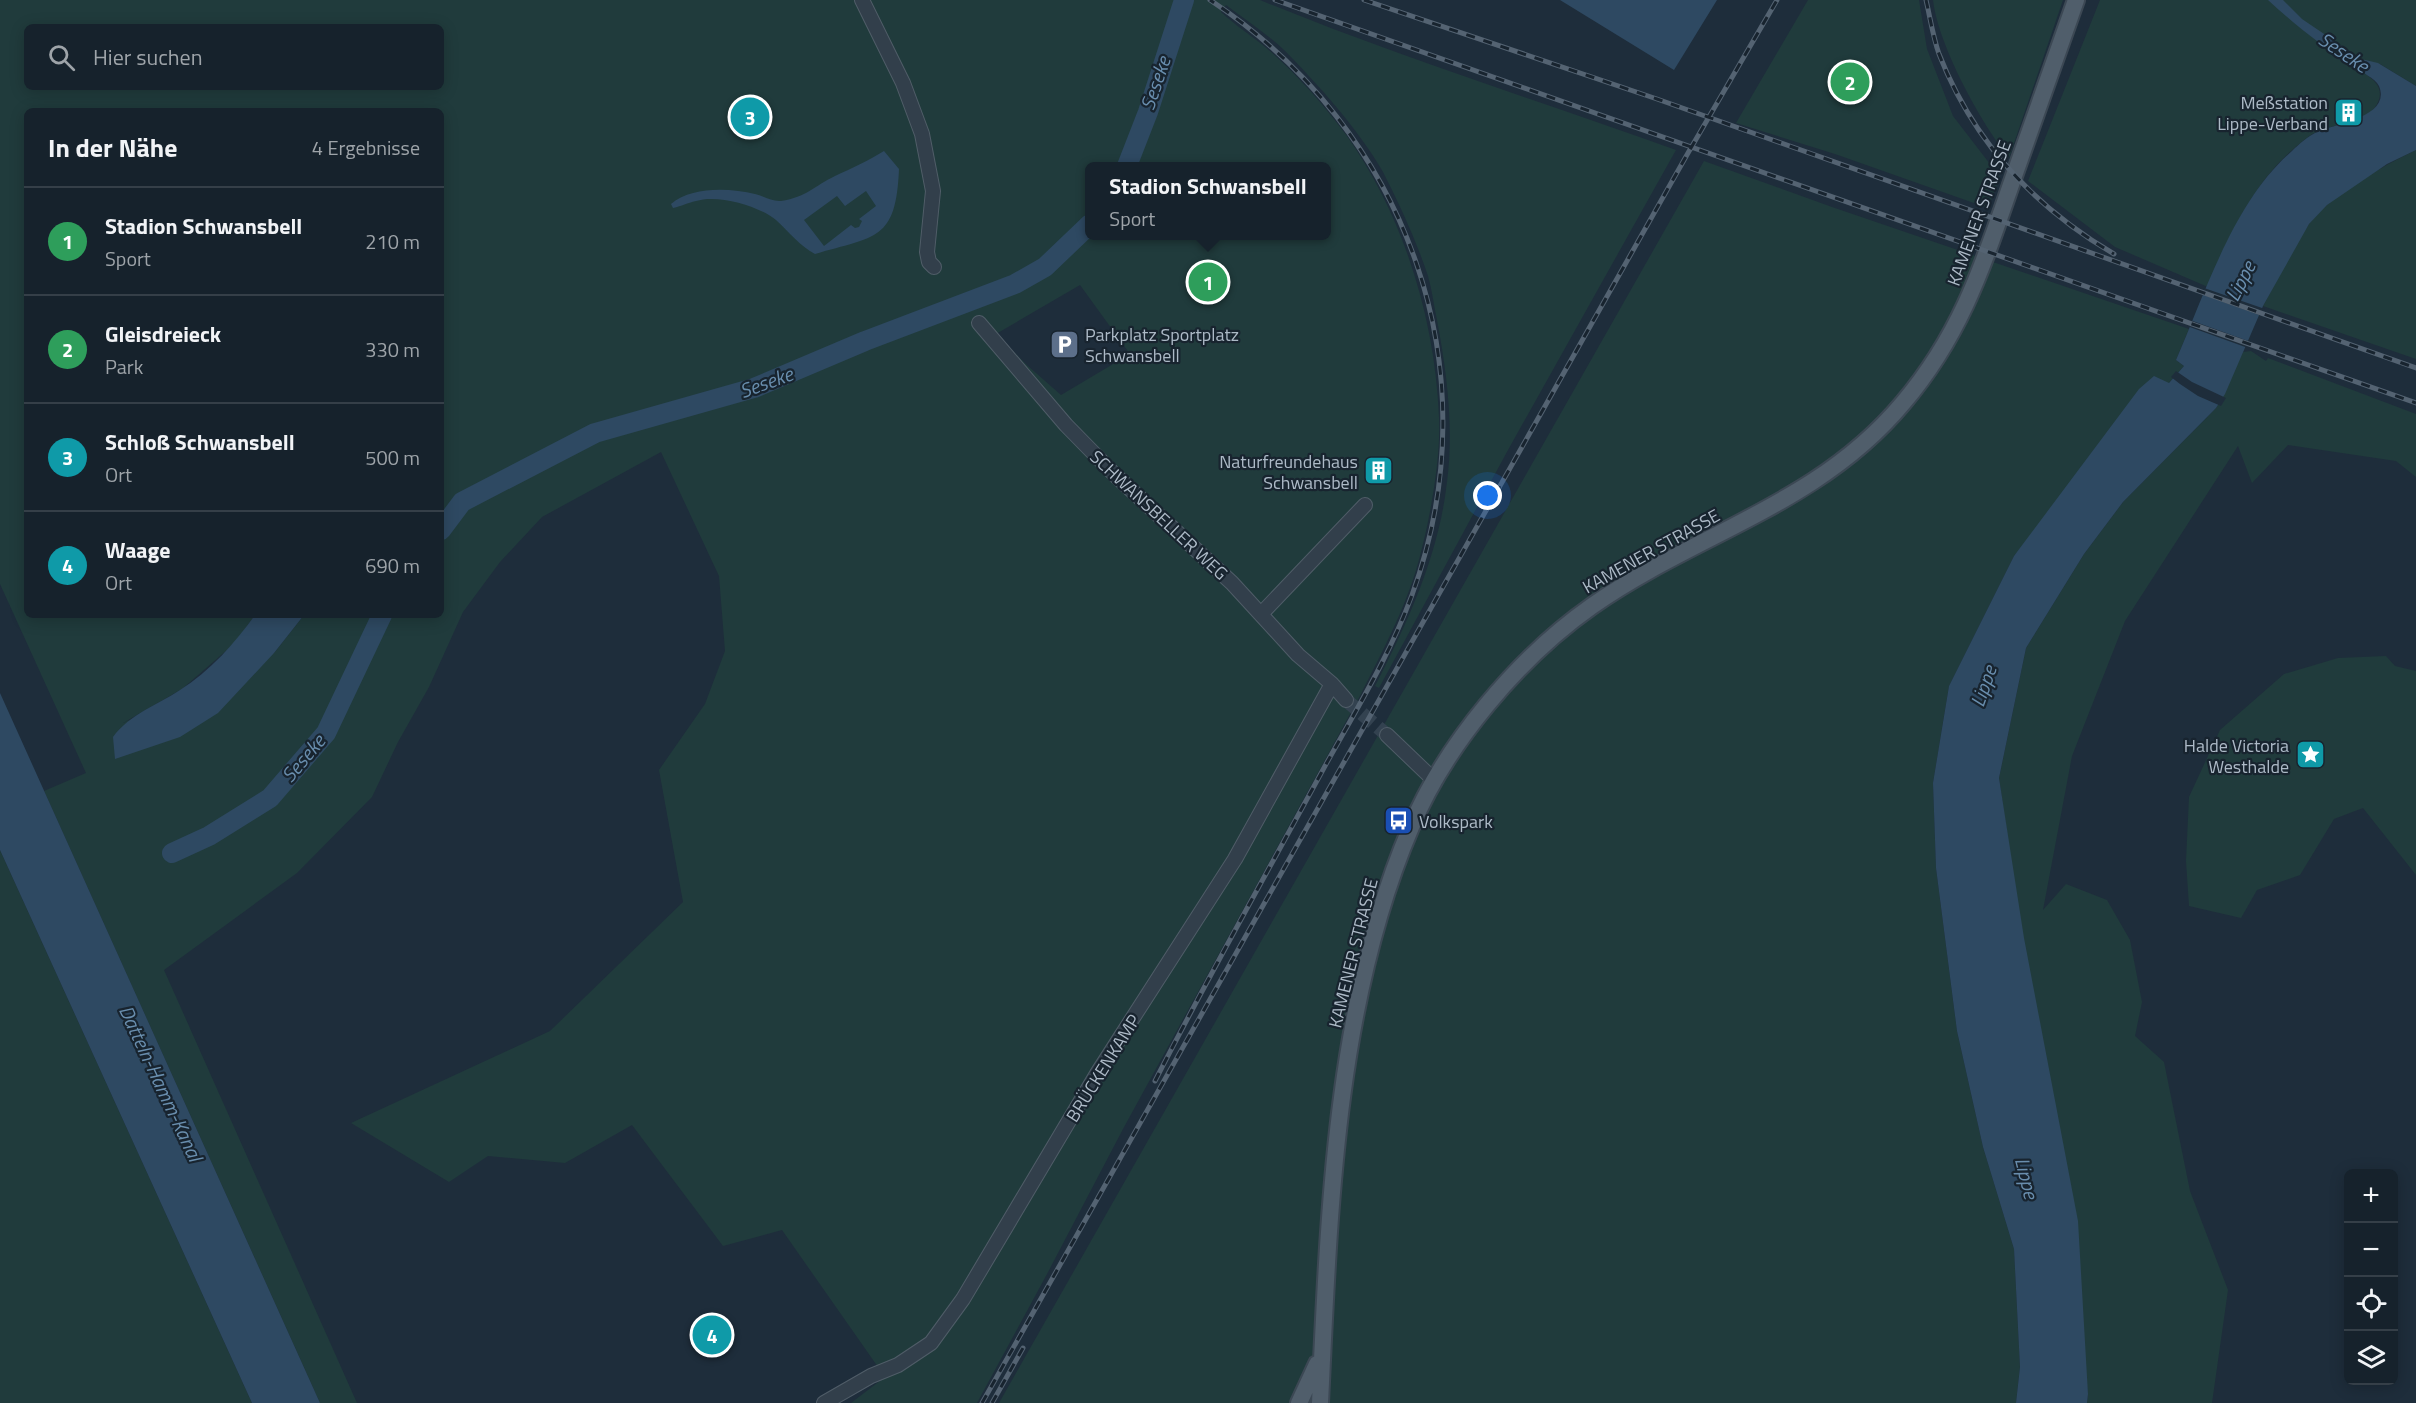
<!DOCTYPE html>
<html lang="de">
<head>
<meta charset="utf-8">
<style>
	:root { --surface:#16222c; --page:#1f2a34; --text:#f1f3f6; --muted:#9ea4a9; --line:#353f48; --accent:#8c9099 }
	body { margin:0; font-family:"Titillium Web",sans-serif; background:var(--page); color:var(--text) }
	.controls { position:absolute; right:18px; bottom:18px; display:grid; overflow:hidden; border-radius:9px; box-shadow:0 3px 15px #0003 }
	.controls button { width:54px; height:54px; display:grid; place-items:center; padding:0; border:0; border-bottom:2px solid var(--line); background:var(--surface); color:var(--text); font:30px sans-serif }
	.you { position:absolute; left:1488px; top:496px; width:21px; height:21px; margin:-15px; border:4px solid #fff; border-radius:50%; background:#1a73e8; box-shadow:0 0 0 9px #1a73e833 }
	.badge { display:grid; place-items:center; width:39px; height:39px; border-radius:50%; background:var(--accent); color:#fff; font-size:20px; font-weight:700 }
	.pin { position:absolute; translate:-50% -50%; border:3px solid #fff; box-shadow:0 2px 6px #0006 }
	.popup { position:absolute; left:1085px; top:162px; width:246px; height:78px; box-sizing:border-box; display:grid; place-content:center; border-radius:9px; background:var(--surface); filter:drop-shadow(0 2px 4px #0005); font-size:20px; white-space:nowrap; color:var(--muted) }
	.popup b { font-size:22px; color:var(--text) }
	.popup::after { content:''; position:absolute; left:50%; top:100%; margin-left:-12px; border:12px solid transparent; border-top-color:var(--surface) }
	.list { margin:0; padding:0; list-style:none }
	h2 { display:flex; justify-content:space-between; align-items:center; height:78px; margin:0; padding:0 24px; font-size:26px }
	h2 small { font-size:20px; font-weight:400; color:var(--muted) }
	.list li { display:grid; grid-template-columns:39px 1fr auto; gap:18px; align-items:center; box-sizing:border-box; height:108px; padding:0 24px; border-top:2px solid var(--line) }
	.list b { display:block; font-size:22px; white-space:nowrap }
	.list p { margin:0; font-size:20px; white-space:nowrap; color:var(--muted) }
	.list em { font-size:20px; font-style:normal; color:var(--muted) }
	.icon { flex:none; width:33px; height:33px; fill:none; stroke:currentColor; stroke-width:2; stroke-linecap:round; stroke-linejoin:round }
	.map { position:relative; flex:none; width:2416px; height:1403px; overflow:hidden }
	.search { position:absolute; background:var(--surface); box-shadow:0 3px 15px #0003; left:24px; top:24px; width:420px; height:66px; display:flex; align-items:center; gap:15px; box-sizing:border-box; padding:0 21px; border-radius:9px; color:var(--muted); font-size:22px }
	.panel { position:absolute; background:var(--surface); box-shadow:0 3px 15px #0003; left:24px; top:108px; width:420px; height:510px; border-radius:9px }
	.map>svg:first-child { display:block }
	.green { fill:#203b3c; fill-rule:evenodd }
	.water { fill:#2e4962; fill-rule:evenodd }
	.pier { fill:#1e2d3b }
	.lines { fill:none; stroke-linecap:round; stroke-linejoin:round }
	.river { stroke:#2e4962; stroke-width:20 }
	.minor-tunnel { stroke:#334250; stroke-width:14; stroke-dasharray:14 7; stroke-linecap:butt }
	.minor-casing { stroke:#505d68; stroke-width:16 }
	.major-casing { stroke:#3c4854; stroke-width:20 }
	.minor { stroke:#323f4b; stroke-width:14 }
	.major { stroke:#505e6b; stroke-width:16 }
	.rail-casing { stroke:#546372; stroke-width:5 }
	.rail { stroke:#18242f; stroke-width:3; stroke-dasharray:9; stroke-linecap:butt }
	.labels { text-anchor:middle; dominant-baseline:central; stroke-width:4.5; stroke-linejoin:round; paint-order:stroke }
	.poi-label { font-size:18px; fill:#adbac7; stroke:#18242f; text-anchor:end }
	.street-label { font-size:18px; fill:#adbac7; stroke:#18242f }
	.water-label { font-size:20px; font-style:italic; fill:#698eae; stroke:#18242f }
</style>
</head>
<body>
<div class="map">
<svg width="2416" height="1403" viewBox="0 0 2416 1403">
	<rect width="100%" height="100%" fill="#1e2d3b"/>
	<!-- green -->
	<path class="green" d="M0,0H1260C1396,56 1537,100 1676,150L1508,450L1379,688L1375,686C1408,622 1439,554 1447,482C1454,428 1447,373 1437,320C1434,306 1432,290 1428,276C1416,240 1400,205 1383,172C1360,131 1316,82 1283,49C1266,33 1244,19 1226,5L1221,12C1234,24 1250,35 1264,46C1294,71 1323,104 1347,136C1404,217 1435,319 1439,417C1441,457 1431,513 1421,552C1409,602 1384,648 1361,694L1123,1129L1047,1274L977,1403H851L885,1377L782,1230L723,1246L632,1125L565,1163L488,1156L449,1182L351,1123L550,1031L683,902L659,770L705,704L725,651L719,576L661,452L542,517L500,562L463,612L429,687L398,742L372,797L297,873L164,970L357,1403H320L44,791L86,773L0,584ZM27,27H441V87H27ZM27,111H441V615H304L274,653L123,723L182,689L235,643L255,615H27ZM1090,166H1326V236H1090ZM1080,285L1130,354L1061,395L1028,366L996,334Z
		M1808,0H1919L1927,49L1953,116L2000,177L1988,208L1835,154L1736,123Z
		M1933,0H2063L2009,158C1981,123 1938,45 1933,0Z
		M2100,0H2416V86L2380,64L2346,63C2361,72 2389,82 2377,104C2367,124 2334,123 2316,132C2308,136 2298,145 2291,151C2250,188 2229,238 2208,287L2115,247L2028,181Z
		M2416,150V359L2263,306C2278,279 2291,249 2309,224C2331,194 2383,166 2416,150Z
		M1704,161L1832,207L2189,329L2176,360L2184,366L2014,556L1949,686L1933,783L1936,868L1957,1031L1983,1147L2014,1249L2020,1367L2016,1403H999Z
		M2251,351L2266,361L2268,358L2416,414V477L2396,461L2288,445L2252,483L2238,446L2125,621L2072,756L2043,910L2066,884L2107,900L2130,940L2142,1002L2135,1036L2164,1062L2190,1191L2228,1290L2212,1403H2087L2088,1394L1999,778L2026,648L2084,554L2123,502L2216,408L2243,352Z
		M2386,656L2395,666L2416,671V875L2363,808L2334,819L2300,875L2257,890L2241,918L2189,906L2186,861L2189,797L2220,730L2284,674L2338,658Z
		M0,850L252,1403H0Z"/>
	<!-- water -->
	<path class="water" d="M1560,0H1717L1674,70Z
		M2268,0H2283L2302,19L2361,59L2378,63L2416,86V150L2387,164L2327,205L2309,224L2263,306L2225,394L2216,408L2123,502L2084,554L2026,648L1999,778L2024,938L2078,1221L2088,1394L2087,1403H2016L2020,1367L2014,1249L1983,1147L1957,1031L1936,868L1933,783L1949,686L2014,556L2139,389L2154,376L2169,383L2184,366L2176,360C2206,291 2234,201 2292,151C2299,144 2308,136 2317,132C2334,124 2392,117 2379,86C2375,78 2361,72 2354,67C2324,48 2294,24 2268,0Z
		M884,151L899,169C896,241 876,236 815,254C800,246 789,232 776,220C759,206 718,194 696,201C687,203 682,206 673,208L671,204C692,186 730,188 755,194C763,196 773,202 781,201C807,197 814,186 835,176C852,168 868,161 884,151ZM866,191L876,206L859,219L862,221L859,227L855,228L851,225L824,246L804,220L837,196L845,206Z
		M255,615H304L274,653L218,713L180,737L115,759L113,737C130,714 157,705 180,690C210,671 235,643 255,615Z
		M0,693L320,1403H252L0,850Z"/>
	<!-- pier -->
	<path class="pier" d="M2204,288L2265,309L2262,316L2201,294Z
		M2190,320L2251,342L2248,348L2187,326Z
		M2176,371L2192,382L2226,398L2221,406L2198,396L2180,384L2171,377Z"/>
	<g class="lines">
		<!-- river -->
		<path class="river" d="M1127,166L1148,112L1184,0
			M441,530L462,502L595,433L754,388L865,341L1015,284L1045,267L1090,224
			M172,853L209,836L270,798L326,733L382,615"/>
		<!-- minor-tunnel -->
		<path class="minor-tunnel" d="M1346,700L1387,735"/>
		<defs>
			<path id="minor" d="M862,0L903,83L922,134L933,191L927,252L929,262L934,267
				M979,323L1066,425L1115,475L1232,583L1298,655L1332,684L1346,700
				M1262,613L1365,505
				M1387,735L1435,781
				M824,1403L871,1376L898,1365L931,1343L963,1299L1098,1072L1235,859L1332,684"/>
			<path id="major" d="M1299,1403L1317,1364
				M1320,1403C1329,1213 1335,1004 1411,827C1446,744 1518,658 1592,606C1696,533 1818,505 1903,403C1963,332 1984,262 2014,176C2035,118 2055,59 2076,0"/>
		</defs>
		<!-- minor casing -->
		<use href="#minor" class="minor-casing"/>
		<!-- major casing -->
		<use href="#major" class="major-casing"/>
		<!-- minor -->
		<use href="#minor" class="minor"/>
		<!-- major -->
		<use href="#major" class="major"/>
		<defs>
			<path id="rail" d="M1275,0L2416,403
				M1364,0L1657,99L2416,368
				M1926,0C1930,17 1933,37 1939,54C1973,141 2034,207 2114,254
				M1155,1081C1209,975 1268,871 1325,766C1356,710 1390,655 1412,595C1494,370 1408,131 1210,0
				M982,1403L1688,153L1777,0
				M992,1403L1023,1348"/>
		</defs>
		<!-- rail casing -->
		<use href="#rail" class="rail-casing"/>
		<!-- rail -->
		<use href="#rail" class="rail"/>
	</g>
	<!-- icons -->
	<defs>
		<symbol id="building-square" viewBox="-11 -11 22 22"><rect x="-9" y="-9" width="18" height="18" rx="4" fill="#0f9aa8" stroke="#18242f"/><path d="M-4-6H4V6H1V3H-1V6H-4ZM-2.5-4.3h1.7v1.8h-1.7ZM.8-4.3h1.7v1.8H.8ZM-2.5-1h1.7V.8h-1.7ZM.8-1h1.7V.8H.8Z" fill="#fff"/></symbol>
		<symbol id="parking-square" viewBox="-11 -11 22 22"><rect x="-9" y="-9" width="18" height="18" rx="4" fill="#5c6f8a" stroke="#18242f"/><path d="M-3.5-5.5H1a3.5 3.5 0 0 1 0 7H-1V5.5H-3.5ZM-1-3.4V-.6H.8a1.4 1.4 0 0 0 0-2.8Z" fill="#fff"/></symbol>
		<symbol id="sight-square" viewBox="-11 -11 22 22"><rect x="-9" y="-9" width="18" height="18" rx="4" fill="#0f9aa8" stroke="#18242f"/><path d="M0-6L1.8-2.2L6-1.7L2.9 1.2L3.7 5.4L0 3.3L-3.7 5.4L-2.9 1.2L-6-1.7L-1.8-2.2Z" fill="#fff"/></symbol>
		<symbol id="bus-square" viewBox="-11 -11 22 22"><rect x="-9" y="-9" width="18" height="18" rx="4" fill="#1a4fb4" stroke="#18242f"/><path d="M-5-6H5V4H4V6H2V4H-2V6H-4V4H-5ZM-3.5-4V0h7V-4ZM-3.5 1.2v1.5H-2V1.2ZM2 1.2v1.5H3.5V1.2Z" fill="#fff"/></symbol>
	</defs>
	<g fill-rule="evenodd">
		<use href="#building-square" x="2332" y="96" width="33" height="33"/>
		<use href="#parking-square" x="1048" y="328" width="33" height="33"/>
		<use href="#building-square" x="1362" y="454" width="33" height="33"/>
		<use href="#sight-square" x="2294" y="738" width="33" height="33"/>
		<use href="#bus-square" x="1382" y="804" width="33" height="33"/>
	</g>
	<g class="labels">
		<!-- poi labels -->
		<g class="poi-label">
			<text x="2328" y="102">Meßstation<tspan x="2328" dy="21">Lippe-Verband</tspan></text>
			<text x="1085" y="334" text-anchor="start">Parkplatz Sportplatz<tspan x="1085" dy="21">Schwansbell</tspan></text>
			<text x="1358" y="461">Naturfreundehaus<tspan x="1358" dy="21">Schwansbell</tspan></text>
			<text x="2289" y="745">Halde Victoria<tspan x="2289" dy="21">Westhalde</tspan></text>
			<text x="1419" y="821" text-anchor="start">Volkspark</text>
		</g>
		<!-- street labels -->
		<g class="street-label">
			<text transform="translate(1979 213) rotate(-70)">KAMENER STRASSE</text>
			<text transform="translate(1159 515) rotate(43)">SCHWANSBELLER WEG</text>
			<text transform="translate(1651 551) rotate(-29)">KAMENER STRASSE</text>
			<text transform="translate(1353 953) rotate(-76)">KAMENER STRASSE</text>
			<text transform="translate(1103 1068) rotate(-58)">BRÜCKENKAMP</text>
		</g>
		<!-- water labels -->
		<g class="water-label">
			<text transform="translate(2344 52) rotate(34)">Seseke</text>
			<text transform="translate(1155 83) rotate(-71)">Seseke</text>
			<text transform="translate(2240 281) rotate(-63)">Lippe</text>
			<text transform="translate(766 382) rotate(-20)">Seseke</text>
			<text transform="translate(1983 686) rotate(-71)">Lippe</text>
			<text transform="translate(303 758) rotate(-50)">Seseke</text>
			<text transform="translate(161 1083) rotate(65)">Datteln-Hamm-Kanal</text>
			<text transform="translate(2027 1178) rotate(76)">Lippe</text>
		</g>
	</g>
</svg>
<div class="controls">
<button>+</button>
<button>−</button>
<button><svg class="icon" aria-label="locate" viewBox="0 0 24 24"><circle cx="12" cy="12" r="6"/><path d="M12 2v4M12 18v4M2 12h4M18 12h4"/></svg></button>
<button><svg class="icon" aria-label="layers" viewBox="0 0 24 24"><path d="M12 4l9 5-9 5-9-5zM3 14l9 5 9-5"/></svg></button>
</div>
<div class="you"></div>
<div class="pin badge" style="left:1208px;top:282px;background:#2e9e5b">1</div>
<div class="popup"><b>Stadion Schwansbell</b>Sport</div>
<div class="pin badge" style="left:1850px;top:82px;background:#2e9e5b">2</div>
<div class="pin badge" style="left:750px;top:117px;background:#0f9aa8">3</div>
<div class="pin badge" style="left:712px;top:1335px;background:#0f9aa8">4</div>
<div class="search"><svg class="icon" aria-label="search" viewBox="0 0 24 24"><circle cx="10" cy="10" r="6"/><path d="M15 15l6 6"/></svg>Hier suchen</div>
<section class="panel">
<h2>In der Nähe<small>4 Ergebnisse</small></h2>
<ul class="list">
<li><span class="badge" style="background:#2e9e5b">1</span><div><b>Stadion Schwansbell</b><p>Sport</p></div><em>210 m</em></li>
<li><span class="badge" style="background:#2e9e5b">2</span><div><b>Gleisdreieck</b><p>Park</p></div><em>330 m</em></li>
<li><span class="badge" style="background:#0f9aa8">3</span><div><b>Schloß Schwansbell</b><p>Ort</p></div><em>500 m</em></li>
<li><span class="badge" style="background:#0f9aa8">4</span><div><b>Waage</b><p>Ort</p></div><em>690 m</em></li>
</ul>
</section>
</div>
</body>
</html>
